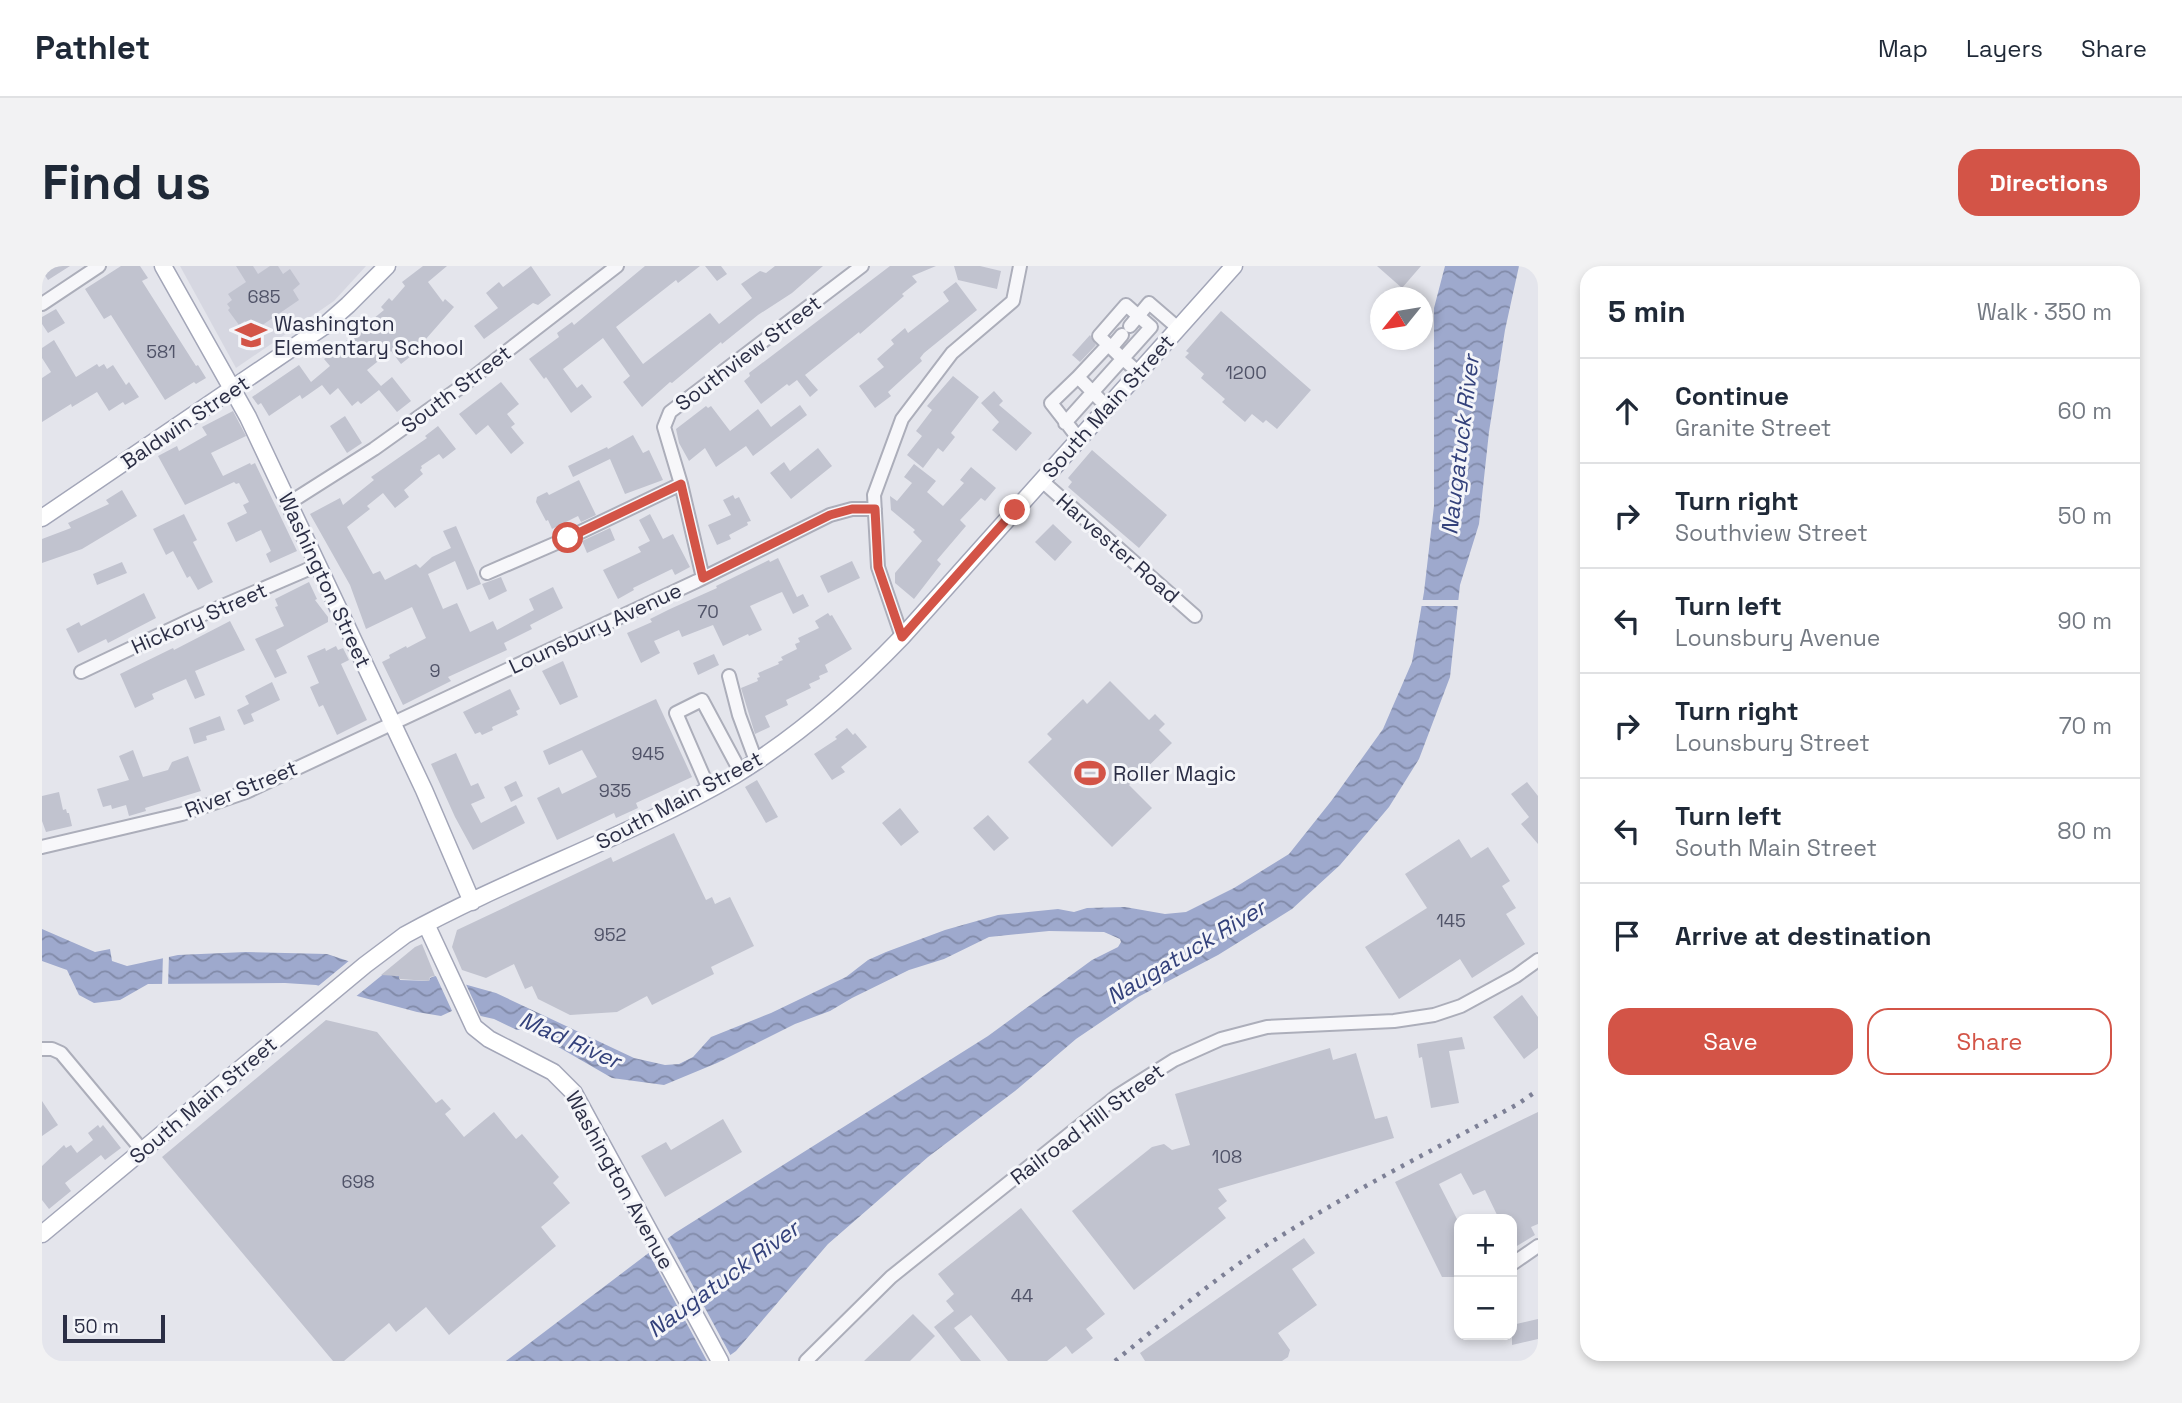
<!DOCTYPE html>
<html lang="en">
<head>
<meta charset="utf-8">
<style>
	:root { --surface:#fff; --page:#f2f2f3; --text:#1f2937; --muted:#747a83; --line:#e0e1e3; --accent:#d35447 }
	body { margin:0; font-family:"Space Grotesk",sans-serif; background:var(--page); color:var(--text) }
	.controls { position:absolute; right:21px; bottom:21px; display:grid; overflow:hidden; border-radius:14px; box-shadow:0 4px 10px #0003 }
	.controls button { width:63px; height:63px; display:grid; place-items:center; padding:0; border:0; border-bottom:2px solid var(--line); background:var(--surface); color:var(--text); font:35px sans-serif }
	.compass { position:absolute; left:1328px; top:21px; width:63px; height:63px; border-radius:50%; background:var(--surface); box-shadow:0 4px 10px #0003; rotate:240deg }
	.scale { position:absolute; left:21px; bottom:18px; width:102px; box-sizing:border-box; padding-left:7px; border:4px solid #2b2e45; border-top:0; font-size:19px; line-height:24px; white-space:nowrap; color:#2b2e45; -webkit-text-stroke:5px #f4f5f9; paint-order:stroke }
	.stop { position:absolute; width:21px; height:21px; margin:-16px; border:5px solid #d35447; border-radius:50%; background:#fff }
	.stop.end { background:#d35447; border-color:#fff; box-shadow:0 2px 7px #0008 }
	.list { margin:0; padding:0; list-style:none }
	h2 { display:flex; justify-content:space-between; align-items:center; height:91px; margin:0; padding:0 28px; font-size:30px }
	h2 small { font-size:23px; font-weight:400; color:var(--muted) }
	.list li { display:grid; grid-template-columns:46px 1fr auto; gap:21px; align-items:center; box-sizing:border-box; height:105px; padding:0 28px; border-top:2px solid var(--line) }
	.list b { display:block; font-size:26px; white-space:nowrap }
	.list p { margin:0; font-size:23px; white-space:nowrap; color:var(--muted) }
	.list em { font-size:23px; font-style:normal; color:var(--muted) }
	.actions { display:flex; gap:14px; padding:21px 28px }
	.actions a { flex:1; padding:16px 0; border:2px solid var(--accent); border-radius:21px; text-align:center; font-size:24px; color:var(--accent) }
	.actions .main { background:var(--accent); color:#fff }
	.icon { flex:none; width:38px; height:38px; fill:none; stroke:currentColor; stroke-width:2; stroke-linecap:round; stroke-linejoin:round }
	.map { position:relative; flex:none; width:1496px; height:1095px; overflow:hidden; border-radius:21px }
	header { display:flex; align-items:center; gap:42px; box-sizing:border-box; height:98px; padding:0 35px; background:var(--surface); border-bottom:2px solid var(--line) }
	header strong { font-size:33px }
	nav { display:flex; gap:38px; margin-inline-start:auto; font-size:24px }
	.intro { display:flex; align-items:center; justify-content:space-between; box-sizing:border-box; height:168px; padding:0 42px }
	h1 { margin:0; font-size:49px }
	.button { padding:18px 32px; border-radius:21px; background:var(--accent); color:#fff; font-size:24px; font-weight:700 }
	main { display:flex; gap:42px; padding:0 42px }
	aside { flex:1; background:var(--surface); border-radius:21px; box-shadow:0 4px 10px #0003 }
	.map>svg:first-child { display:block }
	.built { fill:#d6d7e1 }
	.water { fill:url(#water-waves) }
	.pier { fill:#e4e5ec }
	.building { fill:#c1c3cf }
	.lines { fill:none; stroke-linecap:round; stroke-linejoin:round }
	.minor-casing { stroke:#acaeba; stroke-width:16 }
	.major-casing { stroke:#a3a6b8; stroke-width:19 }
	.minor { stroke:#f7f7fa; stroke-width:12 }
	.major { stroke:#fff; stroke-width:16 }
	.rail { stroke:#7d8096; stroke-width:4.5; stroke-dasharray:3.5 7; stroke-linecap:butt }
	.route { stroke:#d35447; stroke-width:9 }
	.labels { text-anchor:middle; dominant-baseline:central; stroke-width:6; stroke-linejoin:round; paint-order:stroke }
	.number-label { font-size:18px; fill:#505368 }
	.poi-label { font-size:21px; fill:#2b2e45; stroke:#f4f5f9; text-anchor:start }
	.street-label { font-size:21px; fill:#2b2e45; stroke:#f4f5f9 }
	.water-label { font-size:23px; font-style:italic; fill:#33417b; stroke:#f4f5f9 }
</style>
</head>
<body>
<header>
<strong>Pathlet</strong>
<nav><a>Map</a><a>Layers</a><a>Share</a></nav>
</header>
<div class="intro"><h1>Find us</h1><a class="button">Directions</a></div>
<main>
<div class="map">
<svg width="1496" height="1095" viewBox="0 0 1496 1095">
	<defs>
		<pattern id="water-waves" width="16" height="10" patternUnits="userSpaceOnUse" patternTransform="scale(1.75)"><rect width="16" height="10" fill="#9ea9cd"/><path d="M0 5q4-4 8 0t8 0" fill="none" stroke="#818aa8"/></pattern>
	</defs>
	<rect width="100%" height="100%" fill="#e4e5ec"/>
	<!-- built -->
	<path class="built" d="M138,0H324L292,35L194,102Z"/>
	<!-- water -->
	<path class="water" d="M1403,0H1477L1463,64L1447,166L1437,258L1418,319L1408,411L1377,493L1347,541L1298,599L1250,643L1176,689L1096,731L1034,773L973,825L886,891L786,978L694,1085L680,1095H464L633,967L946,770L1050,694L1076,681L1079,676L1078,673L1062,666L1007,665L947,671L902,693L867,704L810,732L788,745L753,758L675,797L622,819L570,812L499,771L480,764H475L452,753L412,744L399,750L375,746L274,719L243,717L106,718L78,734L52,737L37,729L25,704L0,695V663L53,686L68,683L70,695L85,700L136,689L204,686L285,688L348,709L357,710L358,714L387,715L388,712L393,710L454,727L592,792L623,799L637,798L651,791L669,771L729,747L804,711L826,694L844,686L903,664L956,649L1016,643L1032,646L1045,642L1083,641L1123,648L1144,646L1192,622L1247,588L1290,534L1341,463L1370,396L1382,326L1392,240V42Z"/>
	<!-- pier -->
	<path class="pier" d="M1377,334H1420L1419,340H1376Z
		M127,688L126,721H120L121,689Z
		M308,694L344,706L312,732L275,721Z
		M393,708L422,714L440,753L411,747Z
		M624,970L690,1092L686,1095H665L605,984Z"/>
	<!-- building -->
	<path class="building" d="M0,0H28L6,14L0,5Z
		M79,0H98L106,12L100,15L154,100L156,99L164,112L154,118L152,116L123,134L69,49L62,53L43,23Z
		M194,0H211L216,8L228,0H236L241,8L248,3L258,18L251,24L257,34L210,66L203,55L197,59L186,44L188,42L185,38L190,34L186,28L204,16Z
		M381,0H405L386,16L401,36L403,33L412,41L369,90L359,98L349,85L325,104L339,120L350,111L369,135L355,146L337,124L319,138L316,135L310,140L296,122L288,129L280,119L260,133L258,129L227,150L219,137L216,139L210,131L257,99L269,116L288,100L282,93L342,44L339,41L347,32L350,35L363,20L360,16Z
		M489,0L509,29L496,39L491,37L442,73L432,60L456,42L444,27L457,16L461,21Z
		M603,0H658L636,17L634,14L574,61L601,98L668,47L677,58L710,32L699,18L718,5L724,7L733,0H781L750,27L716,49L680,78L679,76L630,117L628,116L600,141L581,116L588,110L561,72L521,103L535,122L540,118L550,131L529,147L504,111L502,113L487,93L517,71L515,67L530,56L532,59Z
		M663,0H679L685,8L675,15Z
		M848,0H894L870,10L875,16L860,28L862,30L818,68L817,66L763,109L776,124L768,131L755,114L747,120L745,118L719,138L702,115L708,110L707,107Z
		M912,0H938L959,5L955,23L916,14Z
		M1335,0H1379L1360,22Z
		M914,16L935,44L882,87L878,92L880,95L846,126L849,130L833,142L817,120L842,101L835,93L852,78L849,74L863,62L866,67L907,35L901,26Z
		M14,43L23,57L6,67L0,58V51Z
		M1179,45L1269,124L1235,163L1224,154L1221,157L1210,148L1203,156L1180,136L1183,133L1159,112L1162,108L1143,91L1147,87L1144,85Z
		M1048,69L1054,79L1038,96L1030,89Z
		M12,74L34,111L55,98L57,101L62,98L65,103L71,99L84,119L87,116L97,131L83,139L81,136L67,145L55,126L30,141L29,138L0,156V112L9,106L0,92V82Z
		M911,110L937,131L909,167L913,171L901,186L896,182L881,202L865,189L880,170L874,165L890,144L885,140Z
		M459,116L477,138L465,148L473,158L469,161L482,177L469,188L446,159L434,169L417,148Z
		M952,125L961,135L957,139L990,167L974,185L950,164L957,156L939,137Z
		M758,139L765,149L711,190L704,180L674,201L663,182L647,195L637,177L634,163L664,140L666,142L669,140L688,165L716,143L729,161Z
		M191,145L204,170L169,187L181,210L208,197L209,199L213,197L255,285L228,297L224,288L229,285L219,264L194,276L185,257L205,247L201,239L207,236L197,217L194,218L192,216L143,239L116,190L135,180L137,185L165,169L160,161Z
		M303,150L320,177L305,187L288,160Z
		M396,160L414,183L401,193L397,188L379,200L380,202L378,204L381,208L362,224L367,231L353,242L341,227L325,240L328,243L305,261L331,308L338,305L343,314L374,298L378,302L390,291L409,282L401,265L414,260L439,318L425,324L413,295L386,308L401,343L415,337L428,366L451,355L455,364L492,344L487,333L511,321L521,342L488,359L490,363L462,377L465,384L406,411L409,415L361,439L340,396L348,392L347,389L364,380L365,382L384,372L370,341L324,363L308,319L268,248L298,232L301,239L332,214L329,211L385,172L383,170Z
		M591,169L601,187L607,184L621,214L583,228L568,193L531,211L526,200L565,181L566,183Z
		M776,182L790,200L749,233L728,207L742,196L748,205Z
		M1050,184L1125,249L1097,282L1026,221L1030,216L1026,212Z
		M872,198L894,215L885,226L901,240L922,217L918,214L929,201L954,222L943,235L939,232L918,254L924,260L895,294L899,298L872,333L853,317V307L880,275L871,266L873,264L849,244L848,230L855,235L870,217L862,211Z
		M537,214L554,249L539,256L536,250L510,263L506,254L504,255L494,236L495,231L505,226L507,229Z
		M80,224L95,250L40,283L0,297V273L29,262L26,257L67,238L64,234Z
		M691,229L693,233L697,231L709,255L705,256L706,259L687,269L689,273L675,279L666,259L689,249L681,234Z
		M142,248L155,274L151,276L171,316L156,324L148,310L145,312L131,285L124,289L111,263Z
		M608,248L621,273L631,268L648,301L633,309L630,303L591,322L592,324L576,333L561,304L599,286L596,281L608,275L597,254Z
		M1011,258L1030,276L1013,295L993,276Z
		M568,262L573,274L545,287L540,275Z
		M736,292L755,331L761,328L767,340L751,348L740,326L735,328L708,340L720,364L707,370L706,368L681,380L671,359L640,371L637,364L612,375L618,387L599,397L585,367L610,356L608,353L628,343L675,322L674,320L727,294L728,296Z
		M810,295L818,312L786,327L778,310Z
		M80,296L85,307L55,319L51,308Z
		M459,311L465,325L447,334L440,318Z
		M267,316L275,333L273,334L286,351V356L234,384L245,407L233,412L213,373L242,360L233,341L236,340L233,333Z
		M102,327L114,352L66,377L64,373L36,387L24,363L37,356L39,360Z
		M786,347L788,350L790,349L810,383L783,399L786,406L777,410L778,413L767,418L769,422L744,434L746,439L723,450L728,461L713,468L699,422L716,415L715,412L718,411L716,407L737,398L736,396L741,394L739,391L755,383L753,378L758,376L756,372L777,362L773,355Z
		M188,355L203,384L153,405L163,429L153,433L144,413L110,428L112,433L93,442L78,408L131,382L132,384Z
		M294,380L296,384L301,382L307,394L299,398L325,454L295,469L281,439L277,441L268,421L277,417L265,390L283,382L284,385Z
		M672,388L677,399L656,409L651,397Z
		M521,395L536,431L518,439L500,405Z
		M1068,415L1107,454L1113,448L1123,458L1117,464L1130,477L1087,519L1110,542L1070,581L986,496L1010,473L1005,468L1041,433L1045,438Z
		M230,416L238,434L209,448L212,455L202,459L195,444L207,438L203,430Z
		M468,423L478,443L474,445L476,449L450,461L451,464L440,469L438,466L433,468L421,446Z
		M614,433L650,511L594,537L596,542L574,552L572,547L515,574L495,532L517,521L520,528L555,511L540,484L507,499L501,485Z
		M178,450L183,464L164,470L165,474L152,478L147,462Z
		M805,462L811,469L813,467L825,481L799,501L803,506L790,514L772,488L795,473L793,471Z
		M91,484L101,511L126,504L130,496L146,490L159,525L103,542L104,545L87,550L84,539L70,543L69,539L61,541L55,523L87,514L77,490Z
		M414,487L429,520L436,517L443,532L429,538L439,557L474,539L483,557L431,584L413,551L389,498Z
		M715,514L736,551L724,557L703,521Z
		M474,515L481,530L469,536L462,521Z
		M1485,516L1496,530V578L1479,558L1487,551L1469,528Z
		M17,526L21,544L24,543L25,547H27L30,560L4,566L0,555V530Z
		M858,542L877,566L859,580L840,557Z
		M946,549L967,572L952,585L931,562Z
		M632,567L664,634L670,631L673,638L688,631L712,680L669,701L672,708L610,739L605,730L575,746L528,749L496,733L490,720L483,723L472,698L444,712L420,704L410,681L415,664L569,591L571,596Z
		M1417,573L1429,592L1446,581L1468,615L1460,620L1474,642L1464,648L1483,678L1430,712L1418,693L1357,733L1323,681L1385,642L1363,608Z
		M380,678L393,710L388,711L387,715L357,713V710L339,709L373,681Z
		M1480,729L1496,751V782L1482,793L1451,751Z
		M284,754L335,766L394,837L400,833L409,843L403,848L422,871L452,846L474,873L480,868L517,911L511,917L528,937L499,961L514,980L407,1069L384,1041L354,1066L347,1057L302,1095H291L120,891Z
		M1420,771L1423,783L1407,785L1417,837L1389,842L1380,791L1377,792L1375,778Z
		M1288,782L1291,794L1314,787L1333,853L1345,850L1352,872L1176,923L1185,935L1176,942L1184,952L1092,1024L1030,945L1110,881L1122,878L1130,884L1148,879L1133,828Z
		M0,835L16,859L0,870Z
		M1496,846V958L1489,961L1493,969L1470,983V953H1457L1443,924L1431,929L1419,907L1397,918L1417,957V1011H1400L1353,916Z
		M681,853L700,886L623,931L599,890L624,876L629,884Z
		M56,859L58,862L61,859L79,882L63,894L59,889L23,917L29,925L7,943L0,934V900L22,879L24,882L29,879L35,887L51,874L46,867Z
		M979,942L1063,1048L1044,1063L1051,1072L1030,1088L1024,1080L1005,1095H966L929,1049L912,1062L939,1095H919L892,1061L912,1045L904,1035L912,1028L896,1008Z
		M1262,972L1273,987L1250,1003L1275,1039L1236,1067L1248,1084L1246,1091L1240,1095H1103L1098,1087Z
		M871,1048L893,1070L868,1095H822Z
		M1496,1053V1073L1470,1079V1059Z"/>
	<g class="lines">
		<defs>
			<path id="minor" d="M0,38L57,0
				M1088,60L1107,37L1136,62
				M1069,82L1080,69
				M1036,111L1066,79
				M1023,157L1109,61L1084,39L1057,70C1070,83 1083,95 1097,107
				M1037,173L1009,137L1036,111L1065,141
				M1000,215L1153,350
				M247,237L332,183L416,123L575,0
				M445,307L526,272L639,218
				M661,312L639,218L622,161L628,146L820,0
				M860,371L836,301L832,229L860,153L910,87L971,35L978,0
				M39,406L155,351L276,299
				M687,410L697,449L714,495
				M667,523L634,447L660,434L698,505
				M0,581L140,548L204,526L655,315L788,249L810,243H833
				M0,783H10L19,787L100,884
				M1470,998L1496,980
				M764,1095L849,1011L1075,830L1132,794L1179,773L1225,761L1352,755L1392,749L1419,740L1474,710L1496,694"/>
			<path id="major" d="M121,0L206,151L382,524L430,636
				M0,252L281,61L306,39L345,0
				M384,658L432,761L447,773L511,806L532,827L678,1095
				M0,968L323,699L363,669C470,610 587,571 693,509C755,471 810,423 860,371L1192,0"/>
		</defs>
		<!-- minor casing -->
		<use href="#minor" class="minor-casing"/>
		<!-- major casing -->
		<use href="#major" class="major-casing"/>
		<!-- minor -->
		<use href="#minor" class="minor"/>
		<!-- major -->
		<use href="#major" class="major"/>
		<!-- rail -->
		<path class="rail" d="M1073,1095C1117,1060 1161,1022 1208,990C1293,933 1386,887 1476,838L1496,824"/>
	</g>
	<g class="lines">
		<!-- route -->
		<path class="route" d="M526,272L639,218L661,312L788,249L810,243H833L836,301L860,371L973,244"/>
	</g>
	<!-- icons -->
	<defs>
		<symbol id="school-bare" viewBox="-9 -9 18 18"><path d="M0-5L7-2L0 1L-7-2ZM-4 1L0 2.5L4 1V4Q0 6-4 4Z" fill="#d35447" stroke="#f4f5f9" stroke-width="2.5" paint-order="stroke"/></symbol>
		<symbol id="stadium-bare" viewBox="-9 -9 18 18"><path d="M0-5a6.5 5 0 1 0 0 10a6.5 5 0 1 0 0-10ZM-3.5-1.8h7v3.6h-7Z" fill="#d35447" stroke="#f4f5f9" stroke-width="2.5" paint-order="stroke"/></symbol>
	</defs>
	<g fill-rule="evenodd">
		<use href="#school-bare" x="187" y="47" width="44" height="44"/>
		<use href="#stadium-bare" x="1026" y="485" width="44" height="44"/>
	</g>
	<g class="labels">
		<!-- number labels -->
		<g class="number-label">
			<text x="222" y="30">685</text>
			<text x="119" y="85">581</text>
			<text x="1204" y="106">1200</text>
			<text x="666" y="345">70</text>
			<text x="393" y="404">9</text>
			<text x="606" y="487">945</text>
			<text x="573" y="524">935</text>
			<text x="1409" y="654">145</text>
			<text x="568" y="668">952</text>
			<text x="1185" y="890">108</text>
			<text x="316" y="915">698</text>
			<text x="980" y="1029">44</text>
		</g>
		<!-- poi labels -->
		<g class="poi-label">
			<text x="232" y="57">Washington<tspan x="232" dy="24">Elementary School</tspan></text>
			<text x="1071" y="507">Roller Magic</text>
		</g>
		<!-- street labels -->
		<g class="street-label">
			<text transform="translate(706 87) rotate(-37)">Southview Street</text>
			<text transform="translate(414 123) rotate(-37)">South Street</text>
			<text transform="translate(1066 140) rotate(-48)">South Main Street</text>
			<text transform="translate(143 156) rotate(-34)">Baldwin Street</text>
			<text transform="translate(1076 282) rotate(41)">Harvester Road</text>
			<text transform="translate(283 314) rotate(65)">Washington Street</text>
			<text transform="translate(157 352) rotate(-24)">Hickory Street</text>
			<text transform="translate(553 362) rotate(-25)">Lounsbury Avenue</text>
			<text transform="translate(199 523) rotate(-22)">River Street</text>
			<text transform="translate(637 534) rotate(-28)">South Main Street</text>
			<text transform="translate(161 834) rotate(-40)">South Main Street</text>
			<text transform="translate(1045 858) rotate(-37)">Railroad Hill Street</text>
			<text transform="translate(578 914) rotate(61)">Washington Avenue</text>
		</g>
		<!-- water labels -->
		<g class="water-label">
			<text transform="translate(1418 179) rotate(-83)">Naugatuck River</text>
			<text transform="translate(1144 686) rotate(-31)">Naugatuck River</text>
			<text transform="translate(528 774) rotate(24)">Mad River</text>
			<text transform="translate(681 1013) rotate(-36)">Naugatuck River</text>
		</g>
	</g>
</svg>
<div class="controls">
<button>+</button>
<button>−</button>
</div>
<svg class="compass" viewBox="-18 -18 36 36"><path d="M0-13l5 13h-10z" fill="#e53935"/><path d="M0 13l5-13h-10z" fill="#747a83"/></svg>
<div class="scale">50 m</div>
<div class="stop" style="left:526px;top:272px"></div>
<div class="stop end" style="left:973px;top:244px"></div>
</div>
<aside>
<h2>5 min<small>Walk · 350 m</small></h2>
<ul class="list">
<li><svg class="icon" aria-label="ahead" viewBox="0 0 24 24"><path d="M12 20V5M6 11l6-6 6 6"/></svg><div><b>Continue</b><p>Granite Street</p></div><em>60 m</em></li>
<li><svg class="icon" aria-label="right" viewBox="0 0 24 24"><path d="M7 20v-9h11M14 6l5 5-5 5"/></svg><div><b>Turn right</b><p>Southview Street</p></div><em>50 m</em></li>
<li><svg class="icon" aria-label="left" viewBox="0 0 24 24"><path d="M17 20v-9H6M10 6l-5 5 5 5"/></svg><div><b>Turn left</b><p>Lounsbury Avenue</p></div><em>90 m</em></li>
<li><svg class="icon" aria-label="right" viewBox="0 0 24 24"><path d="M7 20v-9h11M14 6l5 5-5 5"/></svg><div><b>Turn right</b><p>Lounsbury Street</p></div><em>70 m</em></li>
<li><svg class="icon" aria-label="left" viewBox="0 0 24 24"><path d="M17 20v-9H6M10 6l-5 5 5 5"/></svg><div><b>Turn left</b><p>South Main Street</p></div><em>80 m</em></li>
<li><svg class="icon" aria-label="arrive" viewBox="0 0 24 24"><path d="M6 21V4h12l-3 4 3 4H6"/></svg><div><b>Arrive at destination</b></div></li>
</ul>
<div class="actions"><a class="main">Save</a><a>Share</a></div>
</aside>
</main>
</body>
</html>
